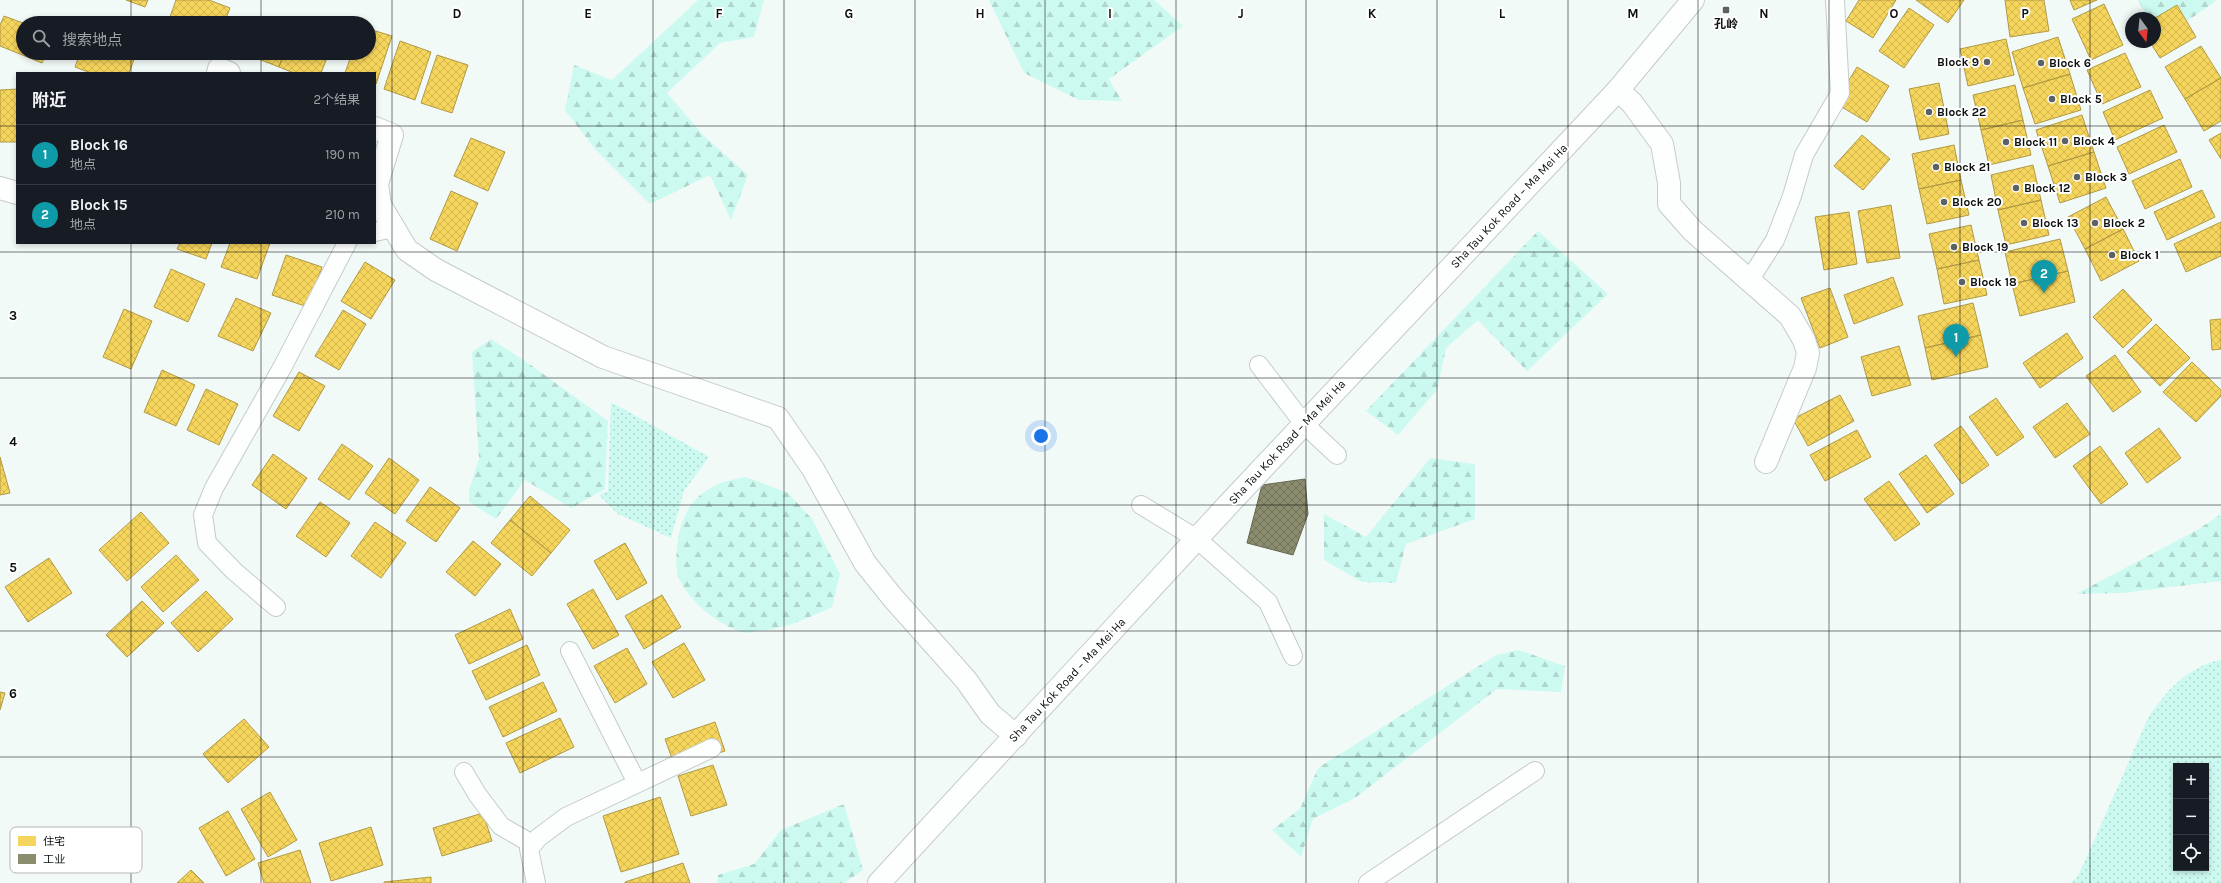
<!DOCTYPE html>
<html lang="zh">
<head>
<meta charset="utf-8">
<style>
	:root { --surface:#171b24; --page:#242831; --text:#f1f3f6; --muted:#9ea1a6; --line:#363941; --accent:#2563eb }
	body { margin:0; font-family:Karla,"Noto Sans SC",sans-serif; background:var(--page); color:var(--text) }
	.controls { position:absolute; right:12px; bottom:12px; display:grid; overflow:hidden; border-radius:0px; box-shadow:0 2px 6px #0003 }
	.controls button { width:36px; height:36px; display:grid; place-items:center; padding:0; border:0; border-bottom:1px solid var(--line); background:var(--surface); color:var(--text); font:20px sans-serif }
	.compass { position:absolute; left:2125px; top:12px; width:36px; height:36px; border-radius:50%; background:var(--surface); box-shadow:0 2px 6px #0003; rotate:165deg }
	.you { position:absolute; left:1041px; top:436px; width:14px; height:14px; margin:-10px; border:3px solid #fff; border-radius:50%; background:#1a73e8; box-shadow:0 0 0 6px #1a73e833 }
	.badge { display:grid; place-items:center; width:26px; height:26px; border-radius:50%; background:var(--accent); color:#fff; font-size:13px; font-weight:700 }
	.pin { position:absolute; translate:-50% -33px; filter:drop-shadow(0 1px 2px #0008) }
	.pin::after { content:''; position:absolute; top:21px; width:14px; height:12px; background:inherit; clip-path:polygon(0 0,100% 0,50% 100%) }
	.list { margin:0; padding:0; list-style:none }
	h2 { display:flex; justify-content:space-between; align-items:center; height:52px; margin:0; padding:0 16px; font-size:17px }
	h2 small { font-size:13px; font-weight:400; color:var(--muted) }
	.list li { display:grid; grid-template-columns:26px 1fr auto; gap:12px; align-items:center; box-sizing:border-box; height:60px; padding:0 16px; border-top:1px solid var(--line) }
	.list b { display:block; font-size:15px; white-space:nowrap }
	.list p { margin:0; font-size:13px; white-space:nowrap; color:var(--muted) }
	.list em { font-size:13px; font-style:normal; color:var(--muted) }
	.icon { flex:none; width:22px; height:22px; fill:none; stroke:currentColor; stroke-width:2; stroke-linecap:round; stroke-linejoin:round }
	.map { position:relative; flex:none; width:2221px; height:883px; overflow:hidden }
	.search { position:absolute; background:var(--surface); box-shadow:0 2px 6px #0003; left:16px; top:16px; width:360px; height:44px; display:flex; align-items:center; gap:10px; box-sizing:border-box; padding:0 14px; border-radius:22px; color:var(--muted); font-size:15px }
	.panel { position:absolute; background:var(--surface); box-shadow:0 2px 6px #0003; left:16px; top:72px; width:360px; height:172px; border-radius:0px }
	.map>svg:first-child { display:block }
	.grass { fill:url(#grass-dots); fill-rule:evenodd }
	.forest { fill:url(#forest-firs) }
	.homes { fill:url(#homes-cross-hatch); stroke:#b09a45 }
	.industry { fill:url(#industry-cross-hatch); stroke:#656752 }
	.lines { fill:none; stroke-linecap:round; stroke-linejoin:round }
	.lane-casing { stroke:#c5cbca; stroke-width:20 }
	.street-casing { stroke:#c5cbca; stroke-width:24 }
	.secondary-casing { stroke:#c5cbca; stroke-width:24 }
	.lane { stroke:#fdfefe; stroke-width:18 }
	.street { stroke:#fdfefe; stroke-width:22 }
	.secondary { stroke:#fdfefe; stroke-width:22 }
	.grid { fill:none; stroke:#0b100f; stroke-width:1; stroke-opacity:0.55 }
	.poi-dot { fill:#5c6261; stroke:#fff; stroke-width:1.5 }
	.labels { text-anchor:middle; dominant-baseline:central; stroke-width:4; stroke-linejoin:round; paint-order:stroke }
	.poi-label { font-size:12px; font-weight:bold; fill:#0b100f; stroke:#fff; text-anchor:start }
	.street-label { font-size:12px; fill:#0b100f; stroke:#fff }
	.key { fill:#fff; stroke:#b6b7b7; stroke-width:1 }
	.key-label { font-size:11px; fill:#0b100f }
	.grid-label { font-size:13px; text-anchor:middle; font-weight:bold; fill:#0b100f; stroke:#fff; stroke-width:4; stroke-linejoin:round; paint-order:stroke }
</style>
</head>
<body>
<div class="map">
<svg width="2221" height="883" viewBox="0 0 2221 883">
	<defs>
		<pattern id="grass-dots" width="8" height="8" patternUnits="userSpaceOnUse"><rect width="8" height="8" fill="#cdfaf0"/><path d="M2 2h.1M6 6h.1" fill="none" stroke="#afd5cd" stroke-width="1.8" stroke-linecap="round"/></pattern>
		<pattern id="forest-firs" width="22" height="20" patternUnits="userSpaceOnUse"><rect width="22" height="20" fill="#cdfaf0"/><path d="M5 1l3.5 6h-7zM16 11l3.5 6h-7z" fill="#afd5cd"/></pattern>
		<pattern id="homes-cross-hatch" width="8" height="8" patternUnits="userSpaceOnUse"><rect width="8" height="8" fill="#f6d55c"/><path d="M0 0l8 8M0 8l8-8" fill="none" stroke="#d2b64f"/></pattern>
		<pattern id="industry-cross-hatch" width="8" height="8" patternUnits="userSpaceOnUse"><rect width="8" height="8" fill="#8c8c6e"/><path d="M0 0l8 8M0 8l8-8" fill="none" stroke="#717159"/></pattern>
	</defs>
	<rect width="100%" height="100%" fill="#f2faf8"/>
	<!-- grass -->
	<path class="grass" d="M611,402L709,457L684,491L671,538L618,514L599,495L608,491Z
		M2221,660V883H2070L2077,877L2083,865L2149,716C2166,691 2190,665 2221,660ZM2176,766H2206V868H2176Z"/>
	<!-- forest -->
	<path class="forest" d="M698,0H764L754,37L720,43L667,93L704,136L748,175L731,220L710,175L650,204L595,149L565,110L574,65L612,80Z
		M989,0H1154L1183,26L1109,79L1122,101L1079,100L1024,73Z
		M2138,0H2217L2161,40L2155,18H2148Z
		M1538,231L1608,294L1527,371L1478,320L1446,348L1437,390L1398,435L1366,411Z
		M491,339L528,363L608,421L605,489L571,508L525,480L496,519L469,502V490L479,459L472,352Z
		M1430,458L1475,464V519L1406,544L1396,583L1362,582L1324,560V514L1366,537Z
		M746,477L788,493L812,519L840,574L832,607C806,619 786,629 757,631C752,632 746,634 742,632C721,626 694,605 683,586C675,574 676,561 677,548C681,504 703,483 746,477Z
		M2221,514V581L2122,593L2076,594L2199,529Z
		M1519,650L1565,666L1561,692L1497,689L1355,798L1313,819L1301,857L1272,830L1300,809L1318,768L1496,655Z
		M844,804L863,870L844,883H718V875L754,864L781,830Z"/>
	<!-- homes -->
	<path class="homes" d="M126,0H148L145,7Z
		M176,0H209L230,8L224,23H186L170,17Z
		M1859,0H1896L1873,38L1846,21Z
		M1916,0H1964L1948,23Z
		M2005,0H2044L2049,31L2010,37Z
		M2070,0H2097L2074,10Z
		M2104,4L2123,45L2091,60L2072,19Z
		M2177,5L2196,37L2160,58L2150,42H2155V18Z
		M1909,8L1934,25L1904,68L1879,51Z
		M4,16L23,23V53H46L42,63L0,46V25Z
		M253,17L268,23H250Z
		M369,29L392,36L376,84L375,73H345L352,53H369Z
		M2058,37L2070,74L2023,88L2012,52Z
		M2006,39L2014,75L1968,86L1960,49Z
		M400,41L431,52L415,100L384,89Z
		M2201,46L2221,78L2185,99L2165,67Z
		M80,53H123L135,57L129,73H91L75,67Z
		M243,53H284L279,67Z
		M284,53H329L321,73H294L279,67Z
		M2125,53L2141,87L2102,104L2087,70Z
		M437,55L468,65L452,113L421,103Z
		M1857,67L1889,86L1867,122L1835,103Z
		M2070,74L2081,110L2035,124L2023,88Z
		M2221,78V121L2204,131L2185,99Z
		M1939,83L1949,134L1920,140L1909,89Z
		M2015,85L2023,120L1981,130L1973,95Z
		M17,89V142H0V90Z
		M2150,90L2163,118L2115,140L2103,112Z
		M2082,115L2094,152L2048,166L2036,130Z
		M2023,120L2031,155L1989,165L1981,130Z
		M2164,125L2177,152L2129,174L2117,147Z
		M2221,133V159L2209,140Z
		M1862,135L1890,159L1863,190L1834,166Z
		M471,138L505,152L488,191L454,176Z
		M1954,145L1961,180L1919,189L1912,154Z
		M2094,152L2106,188L2060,203L2048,166Z
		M2180,159L2192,187L2145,209L2132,181Z
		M2033,165L2041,200L1998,210L1991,175Z
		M1961,180L1969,215L1927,224L1919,189Z
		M2202,190L2215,217L2167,240L2154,212Z
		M451,191L478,203L457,251L430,239Z
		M2106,197L2123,229L2085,249L2068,217Z
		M2041,200L2049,235L2006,245L1998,210Z
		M1891,205L1900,258L1867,263L1858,211Z
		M1849,212L1857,264L1824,270L1815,217Z
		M2221,222V256L2186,272L2174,244Z
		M1971,225L1979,260L1937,269L1929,234Z
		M2123,229L2139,261L2101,281L2085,249Z
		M2060,239L2068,271L2012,284L2005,252Z
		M180,243H212L206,259L177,249Z
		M230,243H270L257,279L221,267Z
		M286,255L322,267L308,307L272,295Z
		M1979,260L1987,295L1944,304L1937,269Z
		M365,262L395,280L371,319L341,301Z
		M171,269L205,284L188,322L154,307Z
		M2068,271L2075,302L2020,316L2012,284Z
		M1893,277L1903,305L1854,324L1844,295Z
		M1830,288L1848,337L1820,348L1801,298Z
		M2123,289L2152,320L2123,348L2093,317Z
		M236,298L271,313L253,351L218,336Z
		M1973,303L1981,335L1925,348L1918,316Z
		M124,309L152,321L131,369L103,357Z
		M343,310L366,324L339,370L315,356Z
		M2221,319V349L2212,350L2210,320Z
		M2156,324L2190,358L2160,386L2127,352Z
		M2067,333L2083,358L2040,388L2023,363Z
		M1981,335L1988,367L1932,380L1925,348Z
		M1899,346L1911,385L1872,396L1861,357Z
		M2115,355L2141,392L2113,412L2086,376Z
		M2192,362L2221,390V396L2196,422L2163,392Z
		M162,370L195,385L176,426L144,412Z
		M299,372L325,386L299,431L273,416Z
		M206,389L238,404L219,445L187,430Z
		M1840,395L1854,421L1808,446L1793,419Z
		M1996,398L2024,437L1997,456L1969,417Z
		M2067,403L2090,434L2055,458L2033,427Z
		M1961,426L1989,465L1962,484L1934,445Z
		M2159,428L2181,458L2147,483L2125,453Z
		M1857,430L1871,457L1825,481L1810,455Z
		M342,444L373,466L349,500L318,479Z
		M2100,446L2128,484L2101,504L2073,466Z
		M273,454L307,478L286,509L252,485Z
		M1926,455L1954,494L1927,513L1899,474Z
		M0,457L10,493L0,495Z
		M389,458L419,480L395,514L365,493Z
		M1889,481L1920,524L1895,541L1864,499Z
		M430,487L460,508L436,542L406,521Z
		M530,496L570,530L551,553L510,520Z
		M320,502L350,523L326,557L296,536Z
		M141,512L169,543L127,581L99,550Z
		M510,520L551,553L532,576L491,543Z
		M375,522L406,543L381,578L351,556Z
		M473,541L501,564L475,596L446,572Z
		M625,543L647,583L617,600L594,561Z
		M176,555L199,580L163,612L141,587Z
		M49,558L72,593L28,622L5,587Z
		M593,589L619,635L593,649L567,604Z
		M206,591L233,619L198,652L171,623Z
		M662,595L681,627L644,649L625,616Z
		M142,601L164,623L127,657L106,635Z
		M510,609L523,639L469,664L455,635Z
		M684,643L705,680L673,698L652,662Z
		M527,645L540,675L486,700L472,671Z
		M627,648L647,684L615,703L594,666Z
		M543,682L557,711L503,737L489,707Z
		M0,692L5,693L0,710Z
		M560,718L574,747L520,773L506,743Z
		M244,719L269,747L228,783L203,754Z
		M715,722L725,751L675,767L665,739Z
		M713,765L727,805L691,816L678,776Z
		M270,792L297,840L268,857L241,809Z
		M660,797L679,854L621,872L603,816Z
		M228,811L255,859L226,876L199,828Z
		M483,813L492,841L442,856L433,828Z
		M371,827L383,865L331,881L319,843Z
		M300,850L311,883H264L258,863Z
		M683,863L690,883H625V882Z
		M191,870L204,883H177Z
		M431,877V883H384V882Z"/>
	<!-- industry -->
	<path class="industry" d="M1305,479L1308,514L1293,555L1247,543L1262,485Z"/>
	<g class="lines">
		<defs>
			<path id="lane" d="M375,232L392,228
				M1750,279L1775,240L1792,196L1804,155L1840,93L1835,0
				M1259,365L1304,424L1337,455
				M1141,505L1197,539L1268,602L1293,656
				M276,607L234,571L207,543L203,515L214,488L283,366L347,243
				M570,651L637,783
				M464,772L477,794L501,826L532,844
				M536,883L529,849L538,838L566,817L712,748
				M1368,883L1535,771"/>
			<path id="street" d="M218,73L219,69L229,73
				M1618,90L1632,103L1662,144L1669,183V204L1693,231L1790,316L1804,340L1808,353L1805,368L1766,462
				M375,128L392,135L377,184L380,205L407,250L436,270L603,357L778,418L813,469L865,563L893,598L966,680L990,714L1016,736
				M0,188L17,193"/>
			<path id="secondary" d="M879,883L1227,506L1618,90L1693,0"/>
		</defs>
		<!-- lane casing -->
		<use href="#lane" class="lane-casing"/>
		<!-- street casing -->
		<use href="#street" class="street-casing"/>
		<!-- secondary casing -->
		<use href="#secondary" class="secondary-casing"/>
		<!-- lane -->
		<use href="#lane" class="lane"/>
		<!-- street -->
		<use href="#street" class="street"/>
		<!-- secondary -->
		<use href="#secondary" class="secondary"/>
	</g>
	<!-- grid -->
	<path class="grid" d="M131,0V23M261,0V23M392,0V883M523,0V883M653,0V883M784,0V883M915,0V883M1045,0V883M1176,0V883M1306,0V883M1437,0V883M1568,0V883M1698,0V883M1829,0V883M1960,0V883M2090,0V883M131,53V73M261,53V73M0,126H17M375,126H2221M131,243V883M261,243V883M0,252H2221M0,378H2221M0,505H2221M0,631H2221M0,757H2221"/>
	<!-- markers -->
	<g class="poi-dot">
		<rect x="1722" y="6" width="8" height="8" rx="2"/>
		<circle cx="1987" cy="62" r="4"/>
		<circle cx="2041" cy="63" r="4"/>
		<circle cx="2052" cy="99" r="4"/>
		<circle cx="1929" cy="112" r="4"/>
		<circle cx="2065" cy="141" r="4"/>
		<circle cx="2006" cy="142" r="4"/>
		<circle cx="1936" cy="167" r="4"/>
		<circle cx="2077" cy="177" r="4"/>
		<circle cx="2016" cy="188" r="4"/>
		<circle cx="1944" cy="202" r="4"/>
		<circle cx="2024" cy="223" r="4"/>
		<circle cx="2095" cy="223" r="4"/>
		<circle cx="1954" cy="247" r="4"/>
		<circle cx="2112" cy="255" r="4"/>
		<circle cx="1962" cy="282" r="4"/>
	</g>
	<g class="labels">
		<!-- poi labels -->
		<g class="poi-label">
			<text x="1726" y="24" text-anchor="middle">孔岭</text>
			<text x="1979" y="62" text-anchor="end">Block 9</text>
			<text x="2049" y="63">Block 6</text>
			<text x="2060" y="99">Block 5</text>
			<text x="1937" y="112">Block 22</text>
			<text x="2073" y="141">Block 4</text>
			<text x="2014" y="142">Block 11</text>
			<text x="1944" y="167">Block 21</text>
			<text x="2085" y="177">Block 3</text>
			<text x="2024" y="188">Block 12</text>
			<text x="1952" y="202">Block 20</text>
			<text x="2032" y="223">Block 13</text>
			<text x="2103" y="223">Block 2</text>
			<text x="1962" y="247">Block 19</text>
			<text x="2120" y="255">Block 1</text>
			<text x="1970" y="282">Block 18</text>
		</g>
		<!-- street labels -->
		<g class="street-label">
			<text transform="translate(1509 206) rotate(-47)">Sha Tau Kok Road – Ma Mei Ha</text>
			<text transform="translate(1287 442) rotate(-47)">Sha Tau Kok Road – Ma Mei Ha</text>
			<text transform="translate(1067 680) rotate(-47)">Sha Tau Kok Road – Ma Mei Ha</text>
		</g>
	</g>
	<!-- legend -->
	<rect x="10" y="827" width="132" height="46" rx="6" class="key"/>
	<rect x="18" y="836" width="18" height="10" fill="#f6d55c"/>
	<rect x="18" y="854" width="18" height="10" fill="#8c8c6e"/>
	<g class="key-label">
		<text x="43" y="845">住宅</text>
		<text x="43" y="863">工业</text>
	</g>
	<g class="grid-label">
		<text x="457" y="18">D</text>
		<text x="588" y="18">E</text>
		<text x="719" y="18">F</text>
		<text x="849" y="18">G</text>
		<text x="980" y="18">H</text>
		<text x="1110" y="18">I</text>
		<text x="1241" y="18">J</text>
		<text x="1372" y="18">K</text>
		<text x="1502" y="18">L</text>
		<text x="1633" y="18">M</text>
		<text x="1764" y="18">N</text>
		<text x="1894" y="18">O</text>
		<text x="2025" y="18">P</text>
		<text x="13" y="320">3</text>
		<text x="13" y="446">4</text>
		<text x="13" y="572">5</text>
		<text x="13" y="698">6</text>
	</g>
</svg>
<div class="controls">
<button>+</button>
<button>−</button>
<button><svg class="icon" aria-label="locate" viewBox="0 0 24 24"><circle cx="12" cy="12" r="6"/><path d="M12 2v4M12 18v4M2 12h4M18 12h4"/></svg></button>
</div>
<svg class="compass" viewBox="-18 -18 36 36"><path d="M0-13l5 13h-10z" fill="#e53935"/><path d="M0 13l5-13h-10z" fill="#9ea1a6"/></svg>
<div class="you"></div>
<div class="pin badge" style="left:1956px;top:357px;background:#0f9aa8">1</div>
<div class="pin badge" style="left:2044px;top:293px;background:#0f9aa8">2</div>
<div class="search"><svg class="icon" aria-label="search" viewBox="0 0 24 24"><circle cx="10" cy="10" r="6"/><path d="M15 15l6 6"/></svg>搜索地点</div>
<section class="panel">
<h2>附近<small>2个结果</small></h2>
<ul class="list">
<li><span class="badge" style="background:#0f9aa8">1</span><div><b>Block 16</b><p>地点</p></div><em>190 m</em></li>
<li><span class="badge" style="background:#0f9aa8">2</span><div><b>Block 15</b><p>地点</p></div><em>210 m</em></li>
</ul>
</section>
</div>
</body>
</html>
